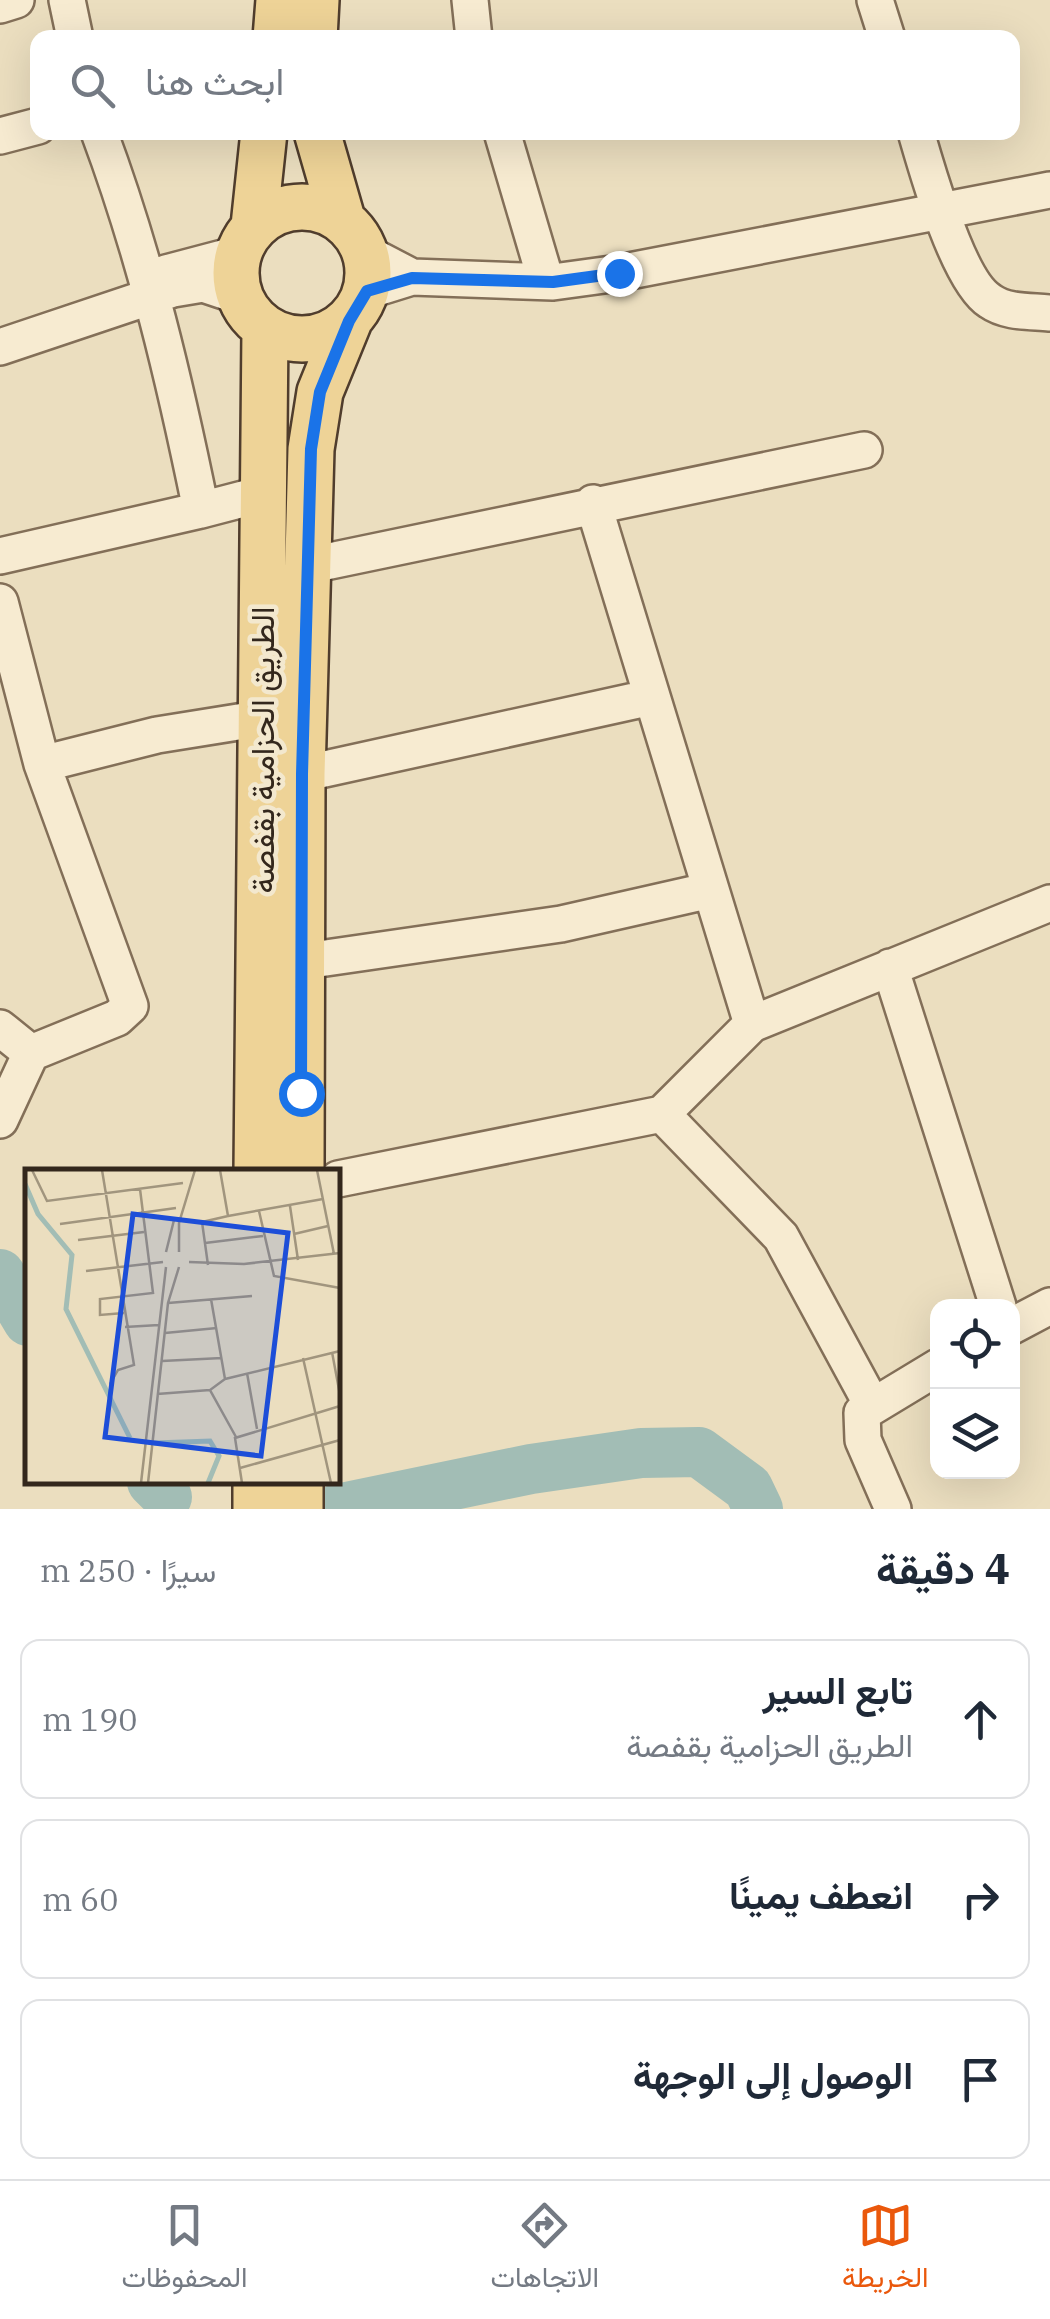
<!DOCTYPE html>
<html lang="ar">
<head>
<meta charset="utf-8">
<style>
	:root { --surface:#fff; --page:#f6f6f7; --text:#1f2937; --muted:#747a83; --line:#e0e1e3; --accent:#ea580c }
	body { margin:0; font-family:"IBM Plex Serif",Vazirmatn,serif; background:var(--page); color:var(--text); direction:rtl }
	.controls { position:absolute; right:30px; bottom:30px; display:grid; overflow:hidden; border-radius:20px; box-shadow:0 10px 40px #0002 }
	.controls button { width:90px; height:90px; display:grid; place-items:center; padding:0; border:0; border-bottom:2px solid var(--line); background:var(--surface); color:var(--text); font:50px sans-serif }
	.stop { position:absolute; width:30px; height:30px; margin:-22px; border:8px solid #1a73e8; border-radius:50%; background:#fff }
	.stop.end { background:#1a73e8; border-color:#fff; box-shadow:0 2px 10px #0008 }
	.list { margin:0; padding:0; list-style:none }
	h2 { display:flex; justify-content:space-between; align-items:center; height:130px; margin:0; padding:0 40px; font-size:42px }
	h2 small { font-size:32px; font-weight:400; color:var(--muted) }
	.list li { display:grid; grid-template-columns:65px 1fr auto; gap:30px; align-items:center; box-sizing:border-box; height:160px; margin:0 20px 20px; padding:0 20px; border:2px solid var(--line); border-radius:20px }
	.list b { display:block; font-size:38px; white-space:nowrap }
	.list p { margin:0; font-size:32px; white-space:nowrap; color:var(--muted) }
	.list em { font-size:32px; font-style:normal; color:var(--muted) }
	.icon { flex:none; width:55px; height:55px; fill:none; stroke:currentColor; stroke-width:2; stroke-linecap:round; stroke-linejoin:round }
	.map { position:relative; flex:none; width:1050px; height:1509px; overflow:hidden; direction:ltr }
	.search { position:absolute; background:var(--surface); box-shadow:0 10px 40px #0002; left:30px; right:30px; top:30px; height:110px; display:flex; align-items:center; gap:25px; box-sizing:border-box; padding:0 35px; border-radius:20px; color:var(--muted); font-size:38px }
	.sheet { height:670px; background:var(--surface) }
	nav { display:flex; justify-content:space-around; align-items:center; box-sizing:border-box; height:140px; border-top:2px solid var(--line); background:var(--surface); font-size:28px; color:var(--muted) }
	nav a { display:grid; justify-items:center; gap:5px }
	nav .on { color:var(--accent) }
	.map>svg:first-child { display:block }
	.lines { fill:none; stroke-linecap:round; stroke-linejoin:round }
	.river { stroke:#a2bdb5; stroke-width:50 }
	.minor-casing { stroke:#836f58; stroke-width:40 }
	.major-casing { stroke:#503d2d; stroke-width:50 }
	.minor { stroke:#f7ebd1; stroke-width:35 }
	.major { stroke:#eed397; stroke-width:45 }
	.route { stroke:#1a73e8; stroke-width:12 }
	.labels { text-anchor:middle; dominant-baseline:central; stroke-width:9; stroke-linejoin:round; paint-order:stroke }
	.street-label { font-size:32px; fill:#33271c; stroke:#f3e8ce }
	.inset-river { fill:none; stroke:#a2bdb5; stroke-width:5 }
	.inset-road { fill:none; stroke:#a1957e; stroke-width:2.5 }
	.view { fill:#1d4ed8; fill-opacity:0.15; stroke:#1d4ed8; stroke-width:5 }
	.inset-edge { fill:none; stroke:#33271c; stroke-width:5 }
</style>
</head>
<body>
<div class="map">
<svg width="1050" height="1509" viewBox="0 0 1050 1509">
	<rect width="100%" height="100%" fill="#ebdebf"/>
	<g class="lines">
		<!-- river -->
		<path class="river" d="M0,1274L28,1321
			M152,1482L167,1497
			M337,1509L531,1469L641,1453L699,1452L748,1488L758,1509"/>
		<defs>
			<path id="minor" d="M67,0L75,38
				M470,0L474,38
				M875,0L887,38
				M0,5L16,0
				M502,132L546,281
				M916,132C927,170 958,281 990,301C1007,313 1030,311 1050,313
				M0,136L38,126
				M366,253L412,277L367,291
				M166,273L238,254
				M412,277L553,282L619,273L1050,190
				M0,347L173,289L203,284L239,296
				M593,503L752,1024L662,1114L781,1237L871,1403
				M201,510L262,494
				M0,556L201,510C175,382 145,255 99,132
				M306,566L864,450
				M0,602L42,764L130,1006L117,1018L31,1053L0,1120
				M42,764L157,735L263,718
				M302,774L652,697
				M305,961L561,924L711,890
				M890,967L998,1306
				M752,1024L1050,903
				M0,1028L31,1053
				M338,1179L662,1114
				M1012,1326L1050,1306
				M893,1509L863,1440L862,1413L938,1367"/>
			<path id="major" d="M276,38L279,0
				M314,38L316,0
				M317,132L342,219
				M236 273a66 66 0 1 1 132 0a66 66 0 1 1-132 0Z
				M254,226L264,132
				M257,1172L265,329
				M301,1172L302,774L311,449L320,392L349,321
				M256,1482V1509
				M300,1509V1482"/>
		</defs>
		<!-- minor casing -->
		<use href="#minor" class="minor-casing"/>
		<!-- major casing -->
		<use href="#major" class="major-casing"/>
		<!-- minor -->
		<use href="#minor" class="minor"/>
		<!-- major -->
		<use href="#major" class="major"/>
	</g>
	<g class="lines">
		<!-- route -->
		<path class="route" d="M301,1093L302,774L311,449L320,392L349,321L367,291L412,278L553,282L619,273"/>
	</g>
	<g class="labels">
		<!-- street labels -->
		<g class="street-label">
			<text transform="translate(262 750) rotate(-90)">الطريق الحزامية بقفصة</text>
		</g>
	</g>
	<!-- overview -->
	<g transform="translate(25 1169)">
		<rect width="315" height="315" fill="#ebdebf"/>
		<path class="inset-river" d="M0,15L13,45L47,86L41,140L105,269M129,274L185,272L194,287L183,314"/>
		<path class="inset-road" d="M7,1L22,32L158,14M77,1L109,196L93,201L85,215M195,1L203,47L298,30M292,1L309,85M265,37L273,91M234,42L249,107L315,119M35,55L151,39M269,65L303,57M53,71L119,63M180,74L238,67M141,83L149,51M154,83V54L170,1M164,93L219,95L315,84M183,96L177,53L203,47M61,102L138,93M186,130L200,210L185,221L211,268M143,134L227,127M99,144L75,146V130L128,124L115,20M100,158L134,156M140,164L192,159M307,183L315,226M278,189L306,314M137,192L197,189M222,204L232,260M200,210L315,182M132,225L185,221M215,299L315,271M116,314L141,98M123,314L143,134L154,98M217,314L210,269L315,237"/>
		<path class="view" d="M108,45L263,64L236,287L80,268Z"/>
		<rect width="315" height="315" class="inset-edge"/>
	</g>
</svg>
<div class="controls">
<button><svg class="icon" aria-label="locate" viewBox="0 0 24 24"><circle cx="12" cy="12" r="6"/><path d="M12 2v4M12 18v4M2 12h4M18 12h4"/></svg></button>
<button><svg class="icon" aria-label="layers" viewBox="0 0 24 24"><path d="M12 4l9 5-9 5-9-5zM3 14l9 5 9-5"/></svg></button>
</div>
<div class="stop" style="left:301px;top:1093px"></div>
<div class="stop end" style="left:619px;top:273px"></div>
<div class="search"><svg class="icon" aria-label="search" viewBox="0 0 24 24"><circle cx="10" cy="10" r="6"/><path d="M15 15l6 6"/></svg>ابحث هنا</div>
</div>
<section class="sheet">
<h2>4 دقيقة<small>سيرًا · 250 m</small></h2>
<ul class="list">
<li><svg class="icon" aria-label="ahead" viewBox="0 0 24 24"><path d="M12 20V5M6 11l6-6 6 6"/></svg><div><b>تابع السير</b><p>الطريق الحزامية بقفصة</p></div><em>190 m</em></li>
<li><svg class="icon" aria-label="right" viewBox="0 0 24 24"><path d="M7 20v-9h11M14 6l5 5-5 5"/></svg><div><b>انعطف يمينًا</b></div><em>60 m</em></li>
<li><svg class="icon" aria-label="arrive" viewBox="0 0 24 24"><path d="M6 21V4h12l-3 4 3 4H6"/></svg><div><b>الوصول إلى الوجهة</b></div></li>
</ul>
</section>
<nav>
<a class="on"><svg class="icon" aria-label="map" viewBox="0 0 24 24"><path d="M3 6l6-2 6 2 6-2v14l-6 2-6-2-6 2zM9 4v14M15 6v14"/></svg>الخريطة</a>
<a><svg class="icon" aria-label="directions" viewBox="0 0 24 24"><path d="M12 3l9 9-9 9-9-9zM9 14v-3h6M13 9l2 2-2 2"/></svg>الاتجاهات</a>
<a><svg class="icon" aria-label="saved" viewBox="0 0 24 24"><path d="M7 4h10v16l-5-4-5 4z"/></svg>المحفوظات</a>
</nav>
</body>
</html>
